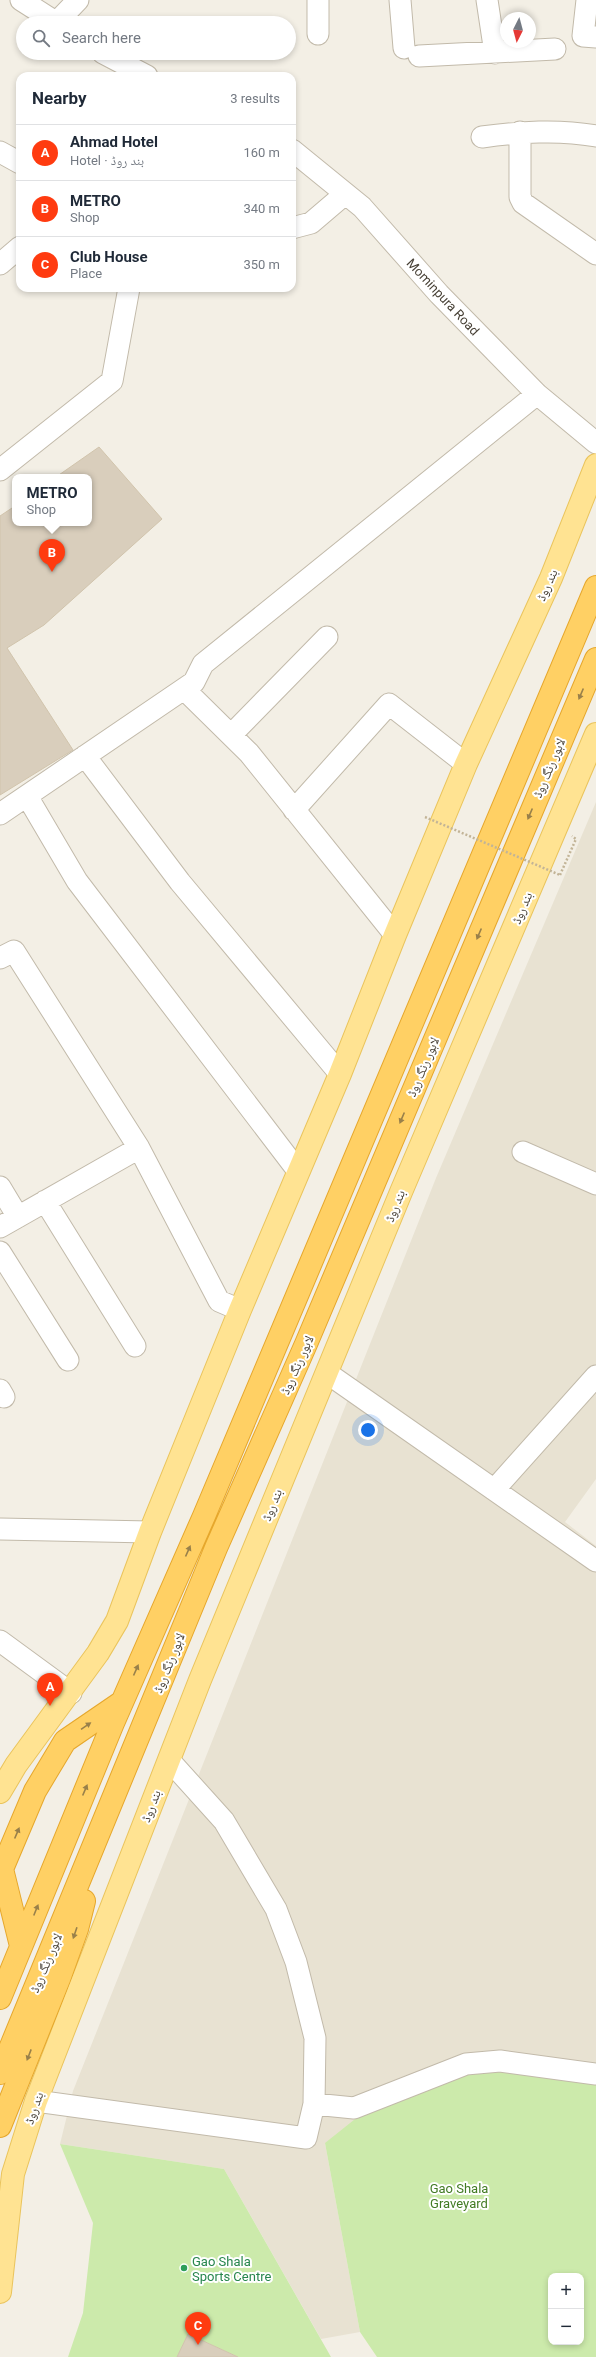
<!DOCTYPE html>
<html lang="en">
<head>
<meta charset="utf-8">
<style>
	:root { --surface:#fff; --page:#f2f2f3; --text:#1f2937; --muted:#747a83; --line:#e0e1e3; --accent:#ff3b10 }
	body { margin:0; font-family:Roboto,"Noto Naskh Arabic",sans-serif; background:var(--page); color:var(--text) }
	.controls { position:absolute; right:12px; bottom:12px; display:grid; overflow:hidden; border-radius:8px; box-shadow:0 2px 6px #0003 }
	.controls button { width:36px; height:36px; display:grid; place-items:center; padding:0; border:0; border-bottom:1px solid var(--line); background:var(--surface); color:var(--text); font:20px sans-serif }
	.compass { position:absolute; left:500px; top:12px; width:36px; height:36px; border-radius:50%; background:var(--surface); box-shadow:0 2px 6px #0003; rotate:186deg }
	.you { position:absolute; left:368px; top:1430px; width:14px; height:14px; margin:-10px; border:3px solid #fff; border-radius:50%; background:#1a73e8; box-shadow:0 0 0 6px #1a73e833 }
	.badge { display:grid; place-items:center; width:26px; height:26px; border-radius:50%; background:var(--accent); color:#fff; font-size:13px; font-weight:700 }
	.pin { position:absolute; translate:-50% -33px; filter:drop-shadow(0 1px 2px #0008) }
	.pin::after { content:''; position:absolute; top:21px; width:14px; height:12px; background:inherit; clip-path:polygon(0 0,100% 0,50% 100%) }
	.popup { position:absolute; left:12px; top:474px; width:80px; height:52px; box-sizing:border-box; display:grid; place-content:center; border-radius:8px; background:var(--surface); filter:drop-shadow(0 1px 3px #0005); font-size:13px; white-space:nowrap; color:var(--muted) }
	.popup b { font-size:15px; color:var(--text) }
	.popup::after { content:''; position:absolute; left:50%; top:100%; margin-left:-8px; border:8px solid transparent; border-top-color:var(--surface) }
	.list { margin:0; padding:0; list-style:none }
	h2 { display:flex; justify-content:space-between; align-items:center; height:52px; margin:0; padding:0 16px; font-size:17px }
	h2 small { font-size:13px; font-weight:400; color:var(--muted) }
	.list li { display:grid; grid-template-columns:26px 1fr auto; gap:12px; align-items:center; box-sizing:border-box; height:56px; padding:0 16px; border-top:1px solid var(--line) }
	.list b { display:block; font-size:15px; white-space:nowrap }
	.list p { margin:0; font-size:13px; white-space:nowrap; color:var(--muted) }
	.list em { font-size:13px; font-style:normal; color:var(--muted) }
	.icon { flex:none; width:22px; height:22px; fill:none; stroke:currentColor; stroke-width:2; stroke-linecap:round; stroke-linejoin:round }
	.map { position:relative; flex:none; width:596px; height:2357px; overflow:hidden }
	.search { position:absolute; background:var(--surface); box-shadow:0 2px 6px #0003; left:16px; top:16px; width:280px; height:44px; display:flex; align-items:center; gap:10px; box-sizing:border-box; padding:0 14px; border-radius:22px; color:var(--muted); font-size:15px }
	.panel { position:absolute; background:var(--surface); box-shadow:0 2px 6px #0003; left:16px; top:72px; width:280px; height:220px; border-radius:12px }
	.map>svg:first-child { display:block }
	.residential { fill:#e8e2d2 }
	.green { fill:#cceaab; fill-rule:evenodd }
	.building { fill:#d9cebc; stroke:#d1c4ac }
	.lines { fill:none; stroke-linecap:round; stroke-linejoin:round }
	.minor-casing { stroke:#c2baaa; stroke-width:23 }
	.major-casing { stroke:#eac45c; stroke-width:24 }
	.highway-casing { stroke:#e6a72c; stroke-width:24 }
	.path { stroke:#c2b497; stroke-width:2.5; stroke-dasharray:2 2; stroke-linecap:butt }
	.minor { stroke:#fff; stroke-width:21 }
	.major { stroke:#ffe392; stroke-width:22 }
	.highway { stroke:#ffd064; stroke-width:22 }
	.path-bridge { stroke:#c2b497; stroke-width:2.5; stroke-dasharray:2 2; stroke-linecap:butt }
	.oneway { fill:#99804a }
	.leisure-dot { fill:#2e9e5b; stroke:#fff; stroke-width:1.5 }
	.labels { text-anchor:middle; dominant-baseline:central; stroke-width:4; stroke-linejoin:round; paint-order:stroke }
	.street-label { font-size:13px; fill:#463f34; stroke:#fff }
	.park-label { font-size:13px; fill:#427b24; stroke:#fff }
	.leisure-label { font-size:13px; fill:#27864d; stroke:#fff; text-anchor:start }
</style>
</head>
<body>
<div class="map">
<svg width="596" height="2357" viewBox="0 0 596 2357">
	<rect width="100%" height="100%" fill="#f3efe5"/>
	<!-- residential -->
	<path class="residential" d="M596,802V1479L565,1522L596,1546V2075L325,2143L360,2332L321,2339L224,2169L60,2144L73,2091L436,1178Z"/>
	<!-- green -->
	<path class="green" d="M472,2055L596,2075V2357H377L360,2332L325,2143L389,2092ZM551,2276H581V2342H551Z
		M60,2144L224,2169L331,2357H238L188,2334L177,2357H68L83,2313L93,2223Z"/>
	<!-- building -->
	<path class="building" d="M99,447L162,519L44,625L7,648L73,750L0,795V516L15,506V523H89V477H56Z
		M188,2334L238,2357H177Z"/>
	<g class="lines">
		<defs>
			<path id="minor" d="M21,0L57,23
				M318,0V34
				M400,0L404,48
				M487,0L495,53
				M587,0L583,36L596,37
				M56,23L78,0
				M103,53L147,76
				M419,56L555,49
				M520,132V197L523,203L596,254
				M482,137C520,132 558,129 596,136
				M292,150L362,207L439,294L537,394L596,443
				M0,152L20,163
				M292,228L311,223L345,194
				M0,264L20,247
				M0,470L112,381L129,288
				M184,689L249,753L395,935
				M231,735L327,637
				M85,756L180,882L340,1074
				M27,796L77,881L298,1171
				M294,810L389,704L466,764
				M0,814L194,682L203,664L537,394
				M0,958L14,951L139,1148L219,1301L240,1310
				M523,1152L596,1184
				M0,1187L18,1217
				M45,1201L135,1346
				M0,1227L139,1148
				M0,1252L68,1360
				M327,1373L596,1561
				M0,1390L4,1397
				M494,1490L596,1376
				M0,1529L150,1532
				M0,1641L71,1693
				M36,2101L306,2138L314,2104L315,2038L296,1962L276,1909L224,1821L169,1760
				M314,2104L354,2108L466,2064L500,2061L596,2074"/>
			<path id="major" d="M0,1792L16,1765L98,1653L117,1621L150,1532L240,1310L340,1074L395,935L466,764L551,578L596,465
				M0,2292L13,2174L36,2101L200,1680L401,1192L596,734"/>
			<path id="highway" d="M21,1946L2,1869L35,1791L65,1741L122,1702
				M0,1998L113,1723L204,1516L596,587
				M0,2073L216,1548L306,1344L596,659
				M0,2126L59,1979L77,1929L84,1901"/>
		</defs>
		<!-- minor casing -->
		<use href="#minor" class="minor-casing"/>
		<!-- major casing -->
		<use href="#major" class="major-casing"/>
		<!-- highway casing -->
		<use href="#highway" class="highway-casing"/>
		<!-- path -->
		<path class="path" d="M560,875L576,839L572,836"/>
		<!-- minor -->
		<use href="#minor" class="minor"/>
		<!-- major -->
		<use href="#major" class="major"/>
		<!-- highway -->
		<use href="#highway" class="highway"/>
		<!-- path-bridge -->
		<path class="path-bridge" d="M425,817L560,875"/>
	</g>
	<!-- one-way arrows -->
	<defs><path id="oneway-solid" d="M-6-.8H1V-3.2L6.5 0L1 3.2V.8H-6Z"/></defs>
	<g class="oneway">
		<use href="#oneway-solid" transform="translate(581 694) rotate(113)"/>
		<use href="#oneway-solid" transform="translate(530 814) rotate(113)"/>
		<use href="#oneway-solid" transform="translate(479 934) rotate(113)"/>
		<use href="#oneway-solid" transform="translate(402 1118) rotate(113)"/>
		<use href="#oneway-solid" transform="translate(188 1551) rotate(-66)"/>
		<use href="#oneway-solid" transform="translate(136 1670) rotate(-66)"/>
		<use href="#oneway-solid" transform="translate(86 1726) rotate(-34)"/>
		<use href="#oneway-solid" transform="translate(85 1790) rotate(-67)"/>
		<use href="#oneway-solid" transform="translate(17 1833) rotate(-67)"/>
		<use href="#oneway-solid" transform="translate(36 1910) rotate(-68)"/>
		<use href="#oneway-solid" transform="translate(75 1933) rotate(109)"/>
		<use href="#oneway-solid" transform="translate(29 2055) rotate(111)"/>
	</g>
	<!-- markers -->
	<circle class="leisure-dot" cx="184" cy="2268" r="4"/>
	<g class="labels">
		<!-- street labels -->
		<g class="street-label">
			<text transform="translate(443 297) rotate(47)">Mominpura Road</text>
			<text transform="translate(547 585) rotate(-66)">بند روڈ</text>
			<text transform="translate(549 768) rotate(-67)">لاہور رنگ روڈ</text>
			<text transform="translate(522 908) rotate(-67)">بند روڈ</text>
			<text transform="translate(423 1067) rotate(-67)">لاہور رنگ روڈ</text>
			<text transform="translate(395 1206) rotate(-68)">بند روڈ</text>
			<text transform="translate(297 1365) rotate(-66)">لاہور رنگ روڈ</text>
			<text transform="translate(272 1505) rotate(-68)">بند روڈ</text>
			<text transform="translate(169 1663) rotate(-68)">لاہور رنگ روڈ</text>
			<text transform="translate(151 1806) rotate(-69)">بند روڈ</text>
			<text transform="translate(46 1963) rotate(-67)">لاہور رنگ روڈ</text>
			<text transform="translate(34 2108) rotate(-71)">بند روڈ</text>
		</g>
		<!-- park labels -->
		<g class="park-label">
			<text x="459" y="2188">Gao Shala<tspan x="459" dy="15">Graveyard</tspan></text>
		</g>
		<!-- leisure labels -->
		<g class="leisure-label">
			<text x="192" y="2261">Gao Shala<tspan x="192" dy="15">Sports Centre</tspan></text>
		</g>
	</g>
</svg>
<div class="controls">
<button>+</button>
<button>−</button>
</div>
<svg class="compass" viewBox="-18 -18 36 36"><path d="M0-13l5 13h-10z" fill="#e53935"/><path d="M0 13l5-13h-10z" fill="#747a83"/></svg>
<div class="you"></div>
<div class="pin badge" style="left:50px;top:1706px">A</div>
<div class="pin badge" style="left:52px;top:572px">B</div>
<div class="popup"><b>METRO</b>Shop</div>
<div class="pin badge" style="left:198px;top:2345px">C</div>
<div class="search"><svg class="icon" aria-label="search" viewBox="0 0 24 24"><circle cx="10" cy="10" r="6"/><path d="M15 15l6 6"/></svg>Search here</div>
<section class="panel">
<h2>Nearby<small>3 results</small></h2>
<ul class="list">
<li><span class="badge">A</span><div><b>Ahmad Hotel</b><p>Hotel · بند روڈ</p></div><em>160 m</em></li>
<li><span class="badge">B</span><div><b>METRO</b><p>Shop</p></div><em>340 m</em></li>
<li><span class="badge">C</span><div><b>Club House</b><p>Place</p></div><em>350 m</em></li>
</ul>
</section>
</div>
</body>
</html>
